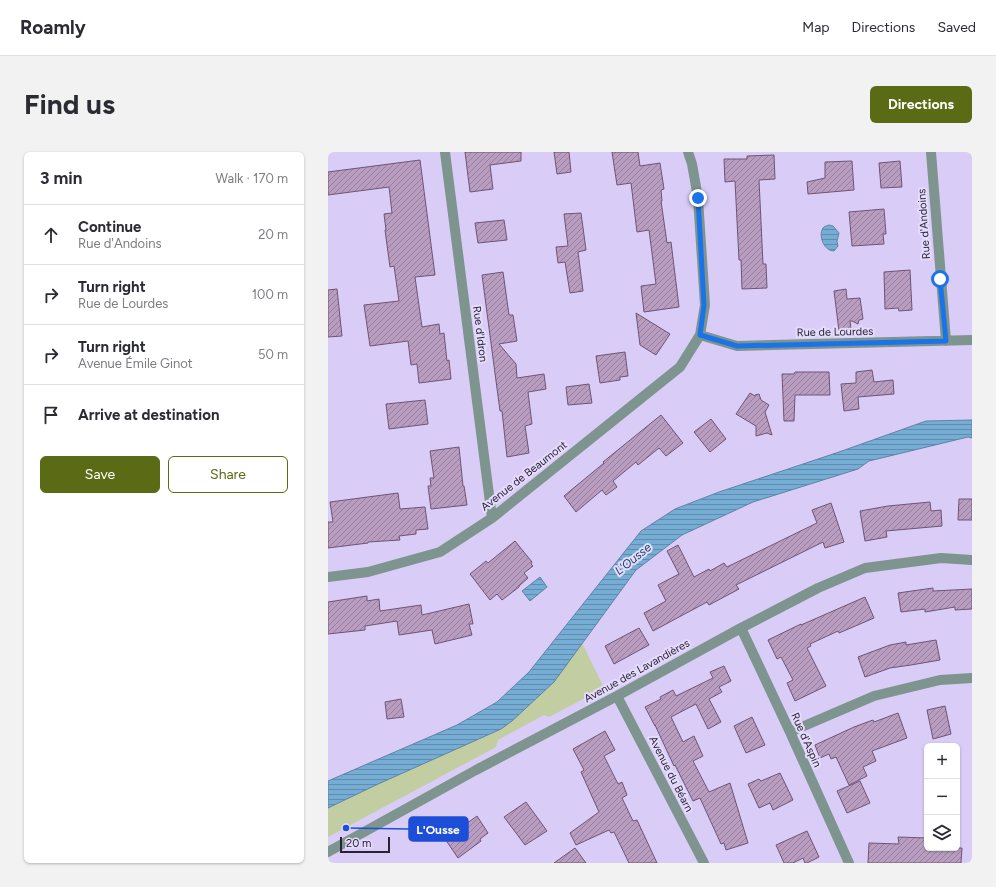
<!DOCTYPE html>
<html lang="en">
<head>
<meta charset="utf-8">
<style>
	:root { --surface:#fff; --page:#f2f2f3; --text:#2b2b33; --muted:#7c7c81; --line:#e1e1e2; --accent:#5b6a14 }
	body { margin:0; font-family:Figtree,sans-serif; background:var(--page); color:var(--text) }
	.controls { position:absolute; right:12px; bottom:12px; display:grid; overflow:hidden; border-radius:6px; box-shadow:0 1px 3px #0004 }
	.controls button { width:36px; height:36px; display:grid; place-items:center; padding:0; border:0; border-bottom:1px solid var(--line); background:var(--surface); color:var(--text); font:20px sans-serif }
	.scale { position:absolute; left:12px; bottom:10px; width:50px; box-sizing:border-box; padding-left:4px; border:2px solid #282333; border-top:0; font-size:11px; line-height:14px; white-space:nowrap; color:#282333; -webkit-text-stroke:3px #e5dbfd; paint-order:stroke }
	.stop { position:absolute; width:12px; height:12px; margin:-9px; border:3px solid #1a73e8; border-radius:50%; background:#fff }
	.stop.end { background:#1a73e8; border-color:#fff; box-shadow:0 1px 4px #0008 }
	.list { margin:0; padding:0; list-style:none }
	h2 { display:flex; justify-content:space-between; align-items:center; height:52px; margin:0; padding:0 16px; font-size:17px }
	h2 small { font-size:13px; font-weight:400; color:var(--muted) }
	.list li { display:grid; grid-template-columns:26px 1fr auto; gap:12px; align-items:center; box-sizing:border-box; height:60px; padding:0 16px; border-top:1px solid var(--line) }
	.list b { display:block; font-size:15px; white-space:nowrap }
	.list p { margin:0; font-size:13px; white-space:nowrap; color:var(--muted) }
	.list em { font-size:13px; font-style:normal; color:var(--muted) }
	.actions { display:flex; gap:8px; padding:12px 16px }
	.actions a { flex:1; padding:9px 0; border:1px solid var(--accent); border-radius:6px; text-align:center; font-size:14px; color:var(--accent) }
	.actions .main { background:var(--accent); color:#fff }
	.icon { flex:none; width:22px; height:22px; fill:none; stroke:currentColor; stroke-width:2; stroke-linecap:round; stroke-linejoin:round }
	.map { position:relative; flex:none; width:644px; height:711px; overflow:hidden; border-radius:6px }
	header { display:flex; align-items:center; gap:24px; box-sizing:border-box; height:56px; padding:0 20px; background:var(--surface); border-bottom:1px solid var(--line) }
	header strong { font-size:19px }
	nav { display:flex; gap:22px; margin-inline-start:auto; font-size:14px }
	.intro { display:flex; align-items:center; justify-content:space-between; box-sizing:border-box; height:96px; padding:0 24px }
	h1 { margin:0; font-size:28px }
	.button { padding:10px 18px; border-radius:6px; background:var(--accent); color:#fff; font-size:14px; font-weight:700 }
	main { display:flex; gap:24px; padding:0 24px }
	aside { flex:1; background:var(--surface); border-radius:6px; box-shadow:0 1px 3px #0004 }
	.map>svg:first-child { display:block }
	.green { fill:#c2cda2 }
	.water { fill:url(#water-rules); stroke:#5f84a4 }
	.building { fill:url(#building-hatch); stroke:#6e5474 }
	.lines { fill:none; stroke-linecap:round; stroke-linejoin:round }
	.minor { stroke:#7e948f; stroke-width:10 }
	.route { stroke:#1a73e8; stroke-width:5 }
	.labels { text-anchor:middle; dominant-baseline:central; stroke-width:4; stroke-linejoin:round; paint-order:stroke }
	.street-label { font-size:11px; fill:#282333; stroke:#e5dbfd }
	.water-label { font-size:12px; font-style:italic; fill:#133f5a; stroke:#e5dbfd }
	.leader { fill:none; stroke:#1d4ed8; stroke-width:1.5 }
	.callout-dot { fill:#1d4ed8; stroke:#e5dbfd; stroke-width:1.5 }
	.callout { fill:#1d4ed8; stroke:#1d4ed8; stroke-width:1.5 }
	.callout-label { font-size:12px; text-anchor:middle; font-weight:bold; fill:#fff }
</style>
</head>
<body>
<header>
<strong>Roamly</strong>
<nav><a>Map</a><a>Directions</a><a>Saved</a></nav>
</header>
<div class="intro"><h1>Find us</h1><a class="button">Directions</a></div>
<main>
<aside>
<h2>3 min<small>Walk · 170 m</small></h2>
<ul class="list">
<li><svg class="icon" aria-label="ahead" viewBox="0 0 24 24"><path d="M12 20V5M6 11l6-6 6 6"/></svg><div><b>Continue</b><p>Rue d'Andoins</p></div><em>20 m</em></li>
<li><svg class="icon" aria-label="right" viewBox="0 0 24 24"><path d="M7 20v-9h11M14 6l5 5-5 5"/></svg><div><b>Turn right</b><p>Rue de Lourdes</p></div><em>100 m</em></li>
<li><svg class="icon" aria-label="right" viewBox="0 0 24 24"><path d="M7 20v-9h11M14 6l5 5-5 5"/></svg><div><b>Turn right</b><p>Avenue Émile Ginot</p></div><em>50 m</em></li>
<li><svg class="icon" aria-label="arrive" viewBox="0 0 24 24"><path d="M6 21V4h12l-3 4 3 4H6"/></svg><div><b>Arrive at destination</b></div></li>
</ul>
<div class="actions"><a class="main">Save</a><a>Share</a></div>
</aside>
<div class="map">
<svg width="644" height="711" viewBox="0 0 644 711">
	<defs>
		<pattern id="water-rules" width="6" height="5" patternUnits="userSpaceOnUse"><rect width="6" height="5" fill="#76add4"/><path d="M0 2.5h6" fill="none" stroke="#618cad"/></pattern>
		<pattern id="building-hatch" width="6" height="6" patternUnits="userSpaceOnUse"><rect width="6" height="6" fill="#b99dc0"/><path d="M-1 1l2-2M0 6l6-6M5 7l2-2" fill="none" stroke="#96809d"/></pattern>
	</defs>
	<rect width="100%" height="100%" fill="#d9ccf6"/>
	<!-- green -->
	<path class="green" d="M254,491L276,536L221,565L216,563L170,588L168,595L0,685V656L48,633L173,577L184,569L226,530Z"/>
	<!-- water -->
	<path class="water" d="M501,73L505,74L511,81L509,89L510,94L506,99C496,99 490,84 495,76C496,74 499,74 501,73Z
		M644,268V286L640,285L541,309L530,317L425,350L354,383L308,418L226,530L184,569L173,577L48,633L0,656V629L129,573L169,550L201,520L313,379L347,357L391,340L511,300L598,269Z
		M212,425L219,435L202,449L194,439Z"/>
	<!-- building -->
	<path class="building" d="M137,0H193V9L162,13L165,37L142,40Z
		M226,0H241L243,20L229,22Z
		M284,0H310L312,14L332,11L336,37L333,38L334,49H333L339,91L343,90L351,155L316,160L313,134L328,132L321,78L309,80L303,31L289,33Z
		M446,3L447,27L431,28L435,112H438L439,136L414,137L413,108H411L407,29L397,30L396,7H419V4Z
		M92,8L107,123L87,125L94,175L111,172L112,182L116,181L119,209L121,208L123,227L91,231L89,212L83,213L80,189L42,194L36,153L71,149L66,114L62,115L57,78H58L56,62L64,61L61,35L0,43V20Z
		M524,9L526,38L480,42L479,30L497,26V10Z
		M572,9L574,35L553,36L551,11Z
		M556,57L558,82H555L556,92L524,94L521,60Z
		M253,61L258,98L250,100L255,139L242,141L237,110L230,111L228,95L240,94L236,62Z
		M176,68L179,88L150,91L147,71Z
		M582,118L584,158L571,159L570,156L557,157L556,120Z
		M175,120L181,163H185L189,189L171,192L188,212L189,226L216,222L218,237L200,240L204,272L197,274L201,301L179,305L174,259H172L154,123Z
		M9,137L14,184L0,185V138Z
		M518,137L519,147L532,146L535,167L531,168L530,172L524,169H522L523,177L511,179L506,139Z
		M308,161L342,182L328,203L312,193Z
		M297,200L300,224L292,225V228L272,231L268,204Z
		M544,218L546,230L565,228L566,242L530,245L531,257L516,259L513,232L528,231V220Z
		M467,220H501L502,243H467L466,269H456L454,222H466Z
		M261,232L264,251L240,253L238,235Z
		M422,241L427,244V243L431,242L433,248L441,253L437,260L444,283L439,281L428,284V274L408,262Z
		M97,248L100,272L61,277L58,252Z
		M333,263L355,291L338,304L331,296L310,313L308,310L285,329L289,335L278,343L274,338L248,360L236,344L276,311L275,310Z
		M383,267L398,287L382,300L366,280Z
		M131,295L135,334H136L139,353L103,357L100,334H103L102,326H106L102,299Z
		M70,341L72,357L97,355L100,377L88,378V382L71,384L72,388L40,390V391L0,396V370H5L2,350Z
		M631,347H644V368H630Z
		M602,350L603,359L613,358L614,374L558,379L559,385L537,389L532,359L560,354Z
		M503,351L516,390L497,396L495,390L408,433L411,437L381,453L379,450L325,479L316,461L338,449L330,433L351,422L339,399L350,393L366,425L381,417L382,419L396,411L399,415L489,371L484,358Z
		M187,389L204,410L203,412L205,414L196,421L200,426L191,434V435L174,448L169,442L162,448L142,422L158,409L160,411Z
		M605,436V439L644,437V457L627,458V455L597,460V457L573,460L570,441Z
		M39,444V449L51,447L52,459L93,453L94,463L141,452L145,472H141L144,483L107,492L104,478L71,483L69,469L37,474V478L0,482V450Z
		M537,445L546,466L511,481L510,479L482,492L483,494L479,496L498,534L467,549L459,531L465,528L453,505L449,507L440,488L473,472V473Z
		M311,476L321,493L286,512L277,494Z
		M608,488L612,508L583,513L562,516L537,525L530,505L562,493L578,490V493Z
		M396,514L403,529L391,535L394,540L381,547L393,570L380,577L368,552L343,565L355,590L366,584L375,604L365,609L381,640L402,631L420,691L398,698L396,691L393,692L372,646L365,649L347,613L346,614L327,573V574L317,555L333,547L332,545L345,538L348,544L385,526L382,520Z
		M73,547L76,565L59,567L57,550Z
		M617,554L623,582L605,587L599,558Z
		M570,561L579,586L544,599L548,609L535,615L539,624L521,633L508,605L503,607L501,602L492,606L487,593L526,575L545,568L546,570Z
		M424,565L437,593L418,601L406,574Z
		M277,579L287,598L276,604L290,632L294,630L299,643L294,646L305,669L309,668L329,711H301L286,680L283,681L281,678L248,693L242,681L271,660L253,620L256,618L245,597Z
		M452,621L465,648L445,658L442,651L431,656L420,632L431,627L433,629Z
		M532,629L542,651L519,661L509,639Z
		M198,650L219,679L197,693L176,665Z
		M149,664L160,681L152,687L153,689L130,706L115,684L129,673L131,677Z
		M479,679L491,705L479,711H477L475,706L465,711H456L448,693Z
		M570,685L599,686V696H634L633,711H540L541,691L571,692Z
		M247,696L258,711H226Z"/>
	<g class="lines">
		<!-- minor -->
		<path class="minor" d="M117,0L164,366
			M603,0L618,189
			M372,183L409,194L644,188
			M0,425L40,420L112,400L164,366L352,215L372,183L377,153L370,46L364,12L360,0
			M413,476L462,580L521,711
			M289,544L376,711
			M462,580L546,544L612,528L644,526
			M0,700L148,618L289,544L413,476L490,436L537,416L613,406L644,408"/>
	</g>
	<g class="lines">
		<!-- route -->
		<path class="route" d="M370,46L376,153L372,183L409,194L618,189L612,127"/>
	</g>
	<g class="labels">
		<!-- street labels -->
		<g class="street-label">
			<text transform="translate(596 72) rotate(-94)">Rue d'Andoins</text>
			<text transform="translate(507 180) rotate(-1)">Rue de Lourdes</text>
			<text transform="translate(152 182) rotate(83)">Rue d'Idron</text>
			<text transform="translate(196 324) rotate(-38)">Avenue de Beaumont</text>
			<text transform="translate(309 519) rotate(-29)">Avenue des Lavandières</text>
			<text transform="translate(478 588) rotate(66)">Rue d'Aspin</text>
			<text transform="translate(343 622) rotate(63)">Avenue du Béarn</text>
		</g>
		<!-- water labels -->
		<g class="water-label">
			<text transform="translate(305 407) rotate(-39)">L'Ousse</text>
		</g>
	</g>
	<!-- callouts -->
	<path class="leader" d="M18 676L81 677"/>
	<circle class="callout-dot" cx="18" cy="676" r="4"/>
	<rect class="callout" x="81" y="665" width="59" height="24" rx="4"/>
	<g class="callout-label">
		<text x="110" y="682">L'Ousse</text>
	</g>
</svg>
<div class="controls">
<button>+</button>
<button>−</button>
<button><svg class="icon" aria-label="layers" viewBox="0 0 24 24"><path d="M12 4l9 5-9 5-9-5zM3 14l9 5 9-5"/></svg></button>
</div>
<div class="scale">20 m</div>
<div class="stop" style="left:612px;top:127px"></div>
<div class="stop end" style="left:370px;top:46px"></div>
</div>
</main>
</body>
</html>
